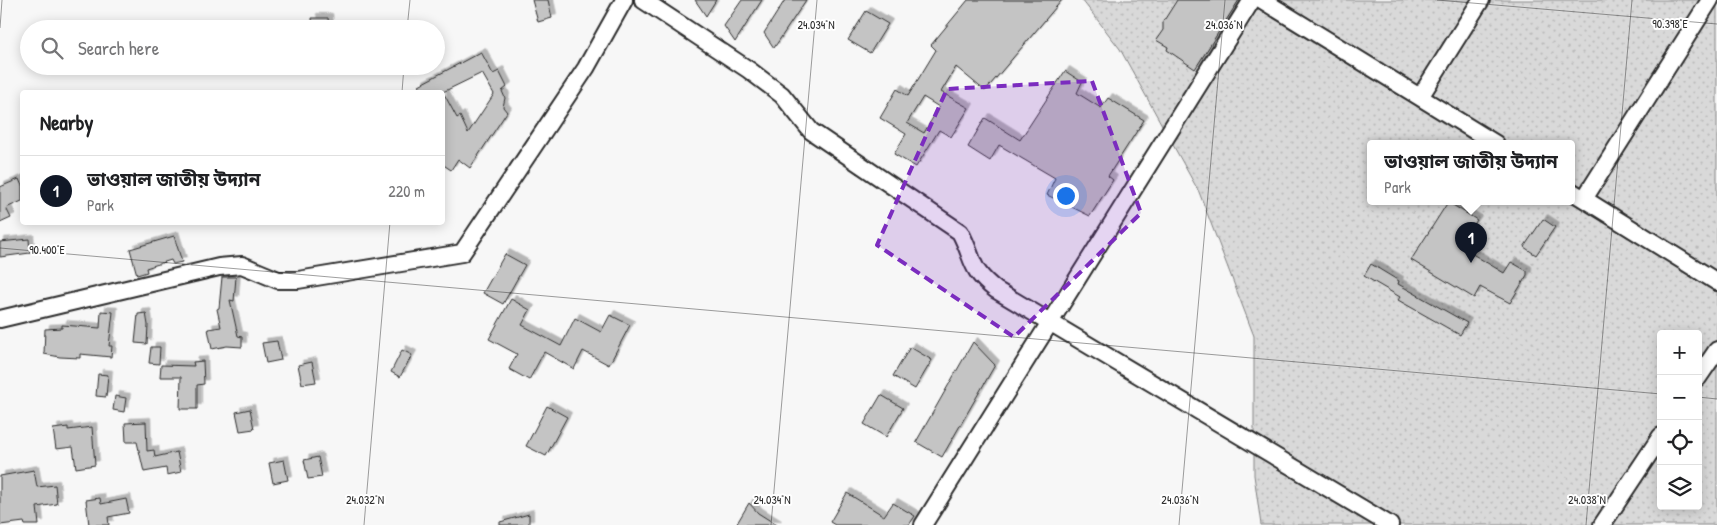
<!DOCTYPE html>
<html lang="en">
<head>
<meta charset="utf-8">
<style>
	:root { --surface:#fff; --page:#f6f6f6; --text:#202124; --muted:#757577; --line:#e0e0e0; --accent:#111827 }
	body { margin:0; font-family:"Patrick Hand","Noto Sans Bengali",sans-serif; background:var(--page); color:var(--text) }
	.controls { position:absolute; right:15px; bottom:15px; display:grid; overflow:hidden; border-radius:5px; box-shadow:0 2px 12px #0003 }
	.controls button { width:45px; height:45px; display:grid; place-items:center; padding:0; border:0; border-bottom:1px solid var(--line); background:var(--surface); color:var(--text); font:25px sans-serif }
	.you { position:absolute; left:1065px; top:195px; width:18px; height:18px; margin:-12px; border:4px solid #fff; border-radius:50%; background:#1a73e8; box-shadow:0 0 0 8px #1a73e833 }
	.badge { display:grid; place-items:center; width:32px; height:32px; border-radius:50%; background:var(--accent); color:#fff; font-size:16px; font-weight:700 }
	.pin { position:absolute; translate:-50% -41px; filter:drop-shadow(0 1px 2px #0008) }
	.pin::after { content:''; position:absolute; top:26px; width:18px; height:15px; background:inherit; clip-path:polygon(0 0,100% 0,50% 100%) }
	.popup { position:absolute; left:1367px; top:140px; width:208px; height:65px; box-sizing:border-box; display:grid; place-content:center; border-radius:5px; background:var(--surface); filter:drop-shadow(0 1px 4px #0005); font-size:16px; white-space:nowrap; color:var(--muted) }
	.popup b { font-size:19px; color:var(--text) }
	.popup::after { content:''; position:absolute; left:50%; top:100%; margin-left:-10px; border:10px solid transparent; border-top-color:var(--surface) }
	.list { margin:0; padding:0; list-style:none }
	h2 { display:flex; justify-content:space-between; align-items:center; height:65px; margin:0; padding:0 20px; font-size:21px }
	h2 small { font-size:16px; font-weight:400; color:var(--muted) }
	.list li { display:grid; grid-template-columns:32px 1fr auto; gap:15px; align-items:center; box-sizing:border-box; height:70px; padding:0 20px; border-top:1px solid var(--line) }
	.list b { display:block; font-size:19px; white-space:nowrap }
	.list p { margin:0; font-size:16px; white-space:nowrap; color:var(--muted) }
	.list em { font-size:16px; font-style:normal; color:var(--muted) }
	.icon { flex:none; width:28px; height:28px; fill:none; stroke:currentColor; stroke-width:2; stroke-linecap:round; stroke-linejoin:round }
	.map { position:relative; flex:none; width:1717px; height:525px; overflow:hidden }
	.search { position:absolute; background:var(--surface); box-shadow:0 2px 12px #0003; left:20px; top:20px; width:425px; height:55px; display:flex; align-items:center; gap:12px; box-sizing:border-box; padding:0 18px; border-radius:28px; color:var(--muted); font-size:19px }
	.panel { position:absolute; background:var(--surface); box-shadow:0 2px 12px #0003; left:20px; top:90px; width:425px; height:135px; border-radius:5px }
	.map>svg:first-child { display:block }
	.park { fill:url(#park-dots); stroke:#828282; fill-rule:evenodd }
	.building { fill:#c4c4c4; stroke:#2b2b2b; fill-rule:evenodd; filter:url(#shadow) }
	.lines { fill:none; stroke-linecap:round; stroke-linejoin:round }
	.minor-casing { stroke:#2b2b2b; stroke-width:20 }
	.minor { stroke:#fff; stroke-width:16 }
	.marked { fill:#7b2cbf; fill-opacity:0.2; stroke:#7b2cbf; stroke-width:4; stroke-dasharray:10 6; stroke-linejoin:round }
	.ticks { fill:none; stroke:#2b2b2b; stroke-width:1; stroke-opacity:0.45 }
	.ticks-label { font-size:12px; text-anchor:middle; fill:#2b2b2b; stroke:#fff; stroke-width:4; stroke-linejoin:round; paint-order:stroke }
</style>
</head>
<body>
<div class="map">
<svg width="1717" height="525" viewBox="0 0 1717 525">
	<defs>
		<pattern id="park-dots" width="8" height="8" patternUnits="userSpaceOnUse" patternTransform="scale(1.25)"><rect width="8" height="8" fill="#d9d9d9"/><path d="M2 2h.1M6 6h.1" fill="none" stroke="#bababa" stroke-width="1.8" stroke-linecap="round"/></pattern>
		<filter id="shadow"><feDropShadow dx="4.5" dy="-4.5" stdDeviation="0" flood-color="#0004"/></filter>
	</defs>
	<rect width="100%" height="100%" fill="#f7f7f7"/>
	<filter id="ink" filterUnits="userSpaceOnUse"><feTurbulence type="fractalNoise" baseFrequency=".02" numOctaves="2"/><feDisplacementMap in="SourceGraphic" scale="10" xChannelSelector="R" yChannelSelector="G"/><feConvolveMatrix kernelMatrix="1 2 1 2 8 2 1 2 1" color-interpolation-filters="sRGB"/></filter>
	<g filter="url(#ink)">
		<!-- park -->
		<path class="park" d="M1082,0H1717V525H1261L1254,475V336L1199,192L1120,49ZM1371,144H1571V202H1371ZM1661,334H1698V506H1661Z"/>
		<!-- building -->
		<path class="building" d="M532,0H548L552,18L538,22Z
			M695,0H716L706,16Z
			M742,0H762L735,42L724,26Z
			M785,0H806L774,48L764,33Z
			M968,0H1062L985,91L956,67L941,92L969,108L951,137L939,130L916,167L894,154L906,134L880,118L897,89L908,96L936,50L931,45ZM923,97L939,107L924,133L907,123Z
			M1177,0H1239L1195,69L1167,50L1168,47L1156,40L1163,30V22Z
			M866,11L888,24L870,53L848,40Z
			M312,18H328L329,29H313Z
			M481,52L493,74L499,71L507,87L502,91L505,98L503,107L507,112L470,168L458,159L451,170L442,164V92H423L419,85ZM482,73L494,94L468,133L460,116L457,118L443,92Z
			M1065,71L1082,82L1077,93L1101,108L1108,98L1144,120L1108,176L1113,180L1090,216L1047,195L1055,178L999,145L990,161L968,147L985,118L1020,140Z
			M19,179L22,186V201L6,208L11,218L0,223V187Z
			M1448,202L1477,220L1459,246L1504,273L1511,262L1527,271V275L1510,303L1480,287L1474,298L1411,260Z
			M1543,219L1555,227L1536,255L1524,247Z
			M174,236L182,262L173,264L171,260L146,268L147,272L137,275L130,249Z
			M29,239L30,253L0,257V242Z
			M505,254L525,265L503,304L483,293Z
			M1371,264L1399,281L1398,284L1467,323L1460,335L1398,300L1400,297L1364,276Z
			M222,277H236L234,301L230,300L238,336L242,337V347L227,346L212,349L208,329L221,327L217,309L219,308Z
			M511,299L530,310L522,325L561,346L575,318L601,332L610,315L630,325L609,365L583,351L574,369L544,352L529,380L509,369L517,354L489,339Z
			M101,311L113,312L109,346H112L111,357L80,354V358L60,357L44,354L45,329L62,328V325L100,328Z
			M146,313L148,325L147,344L135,343L138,314Z
			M277,341L281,360L266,363L262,343Z
			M973,342L995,365L942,457L916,442Z
			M151,347H160L159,364L149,363Z
			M910,347L932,360L915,389L893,376Z
			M402,350L412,355L400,377L391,372Z
			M203,361L204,384L197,385V409H180L181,377H160L161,365L194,366L193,362Z
			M312,362L316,382L302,384L298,365Z
			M98,374L108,375L106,397L96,396Z
			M881,395L903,408L886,437L864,424Z
			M115,396L126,398L124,412L113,410Z
			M547,406L567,417L546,456L526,446Z
			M250,409L254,429L240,431L236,412Z
			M146,422L147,451L154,450L155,457L177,452L181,472L167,475L166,468L144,472L137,442H126L125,423Z
			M68,427V430L92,427L95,465L76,468L73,447L56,449L53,429Z
			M318,457L322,477L308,479L304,460Z
			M284,460L288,480L273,483L269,463Z
			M34,470L37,487L55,485L57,504L37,507L39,525H25L24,522L0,525V476Z
			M847,493L884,516L893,503L915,516L909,525H835L830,522Z
			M100,498L101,504L126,499L129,513L108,517L109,525H89L86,500Z
			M749,503L758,513L777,525H736Z
			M529,514V525H500V522Z"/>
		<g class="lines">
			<defs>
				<path id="minor" d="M643,0L749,70L782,95L811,131L960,232C975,260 968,268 996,290L1390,525
					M1262,0L1496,144
					M1710,0L1584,199L1717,282
					M1420,97L1481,0
					M1571,191L1584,199
					M0,319L219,267L242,265L278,280H298L462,253L586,68L624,0
					M1698,378L1717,350
					M923,525L1252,0
					M1602,525L1661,436"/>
			</defs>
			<!-- minor casing -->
			<use href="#minor" class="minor-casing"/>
			<!-- minor -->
			<use href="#minor" class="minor"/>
		</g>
	</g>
	<!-- marked area -->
	<path class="marked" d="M1092,81L1141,213L1014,337L877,245L947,89Z"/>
	<!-- ticks -->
	<path class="ticks" d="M1437,0L1717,24M0,28L2,0M407,29L410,0M402,92L404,66M0,248L1661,394M1698,397L1717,399M364,525L390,222M771,525L817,0M1179,525L1225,0M1586,525L1632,0"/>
	<g class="ticks-label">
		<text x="1670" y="28">90.398°E</text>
		<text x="816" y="29">24.034°N</text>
		<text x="1224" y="29">24.036°N</text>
		<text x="47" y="254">90.400°E</text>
		<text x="365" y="504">24.032°N</text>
		<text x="772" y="504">24.034°N</text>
		<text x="1180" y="504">24.036°N</text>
		<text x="1587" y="504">24.038°N</text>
	</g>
</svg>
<div class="controls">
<button>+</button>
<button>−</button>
<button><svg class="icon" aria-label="locate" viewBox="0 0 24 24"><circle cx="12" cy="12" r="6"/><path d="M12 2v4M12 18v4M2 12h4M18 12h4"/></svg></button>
<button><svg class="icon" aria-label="layers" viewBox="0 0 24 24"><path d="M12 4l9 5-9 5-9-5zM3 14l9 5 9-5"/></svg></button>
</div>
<div class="you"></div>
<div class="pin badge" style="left:1471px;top:263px">1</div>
<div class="popup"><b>ভাওয়াল জাতীয় উদ্যান</b>Park</div>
<div class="search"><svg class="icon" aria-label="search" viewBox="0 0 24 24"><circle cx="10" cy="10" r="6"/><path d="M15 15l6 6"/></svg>Search here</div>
<section class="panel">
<h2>Nearby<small></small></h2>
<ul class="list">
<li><span class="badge">1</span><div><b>ভাওয়াল জাতীয় উদ্যান</b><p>Park</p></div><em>220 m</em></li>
</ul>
</section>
</div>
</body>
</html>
